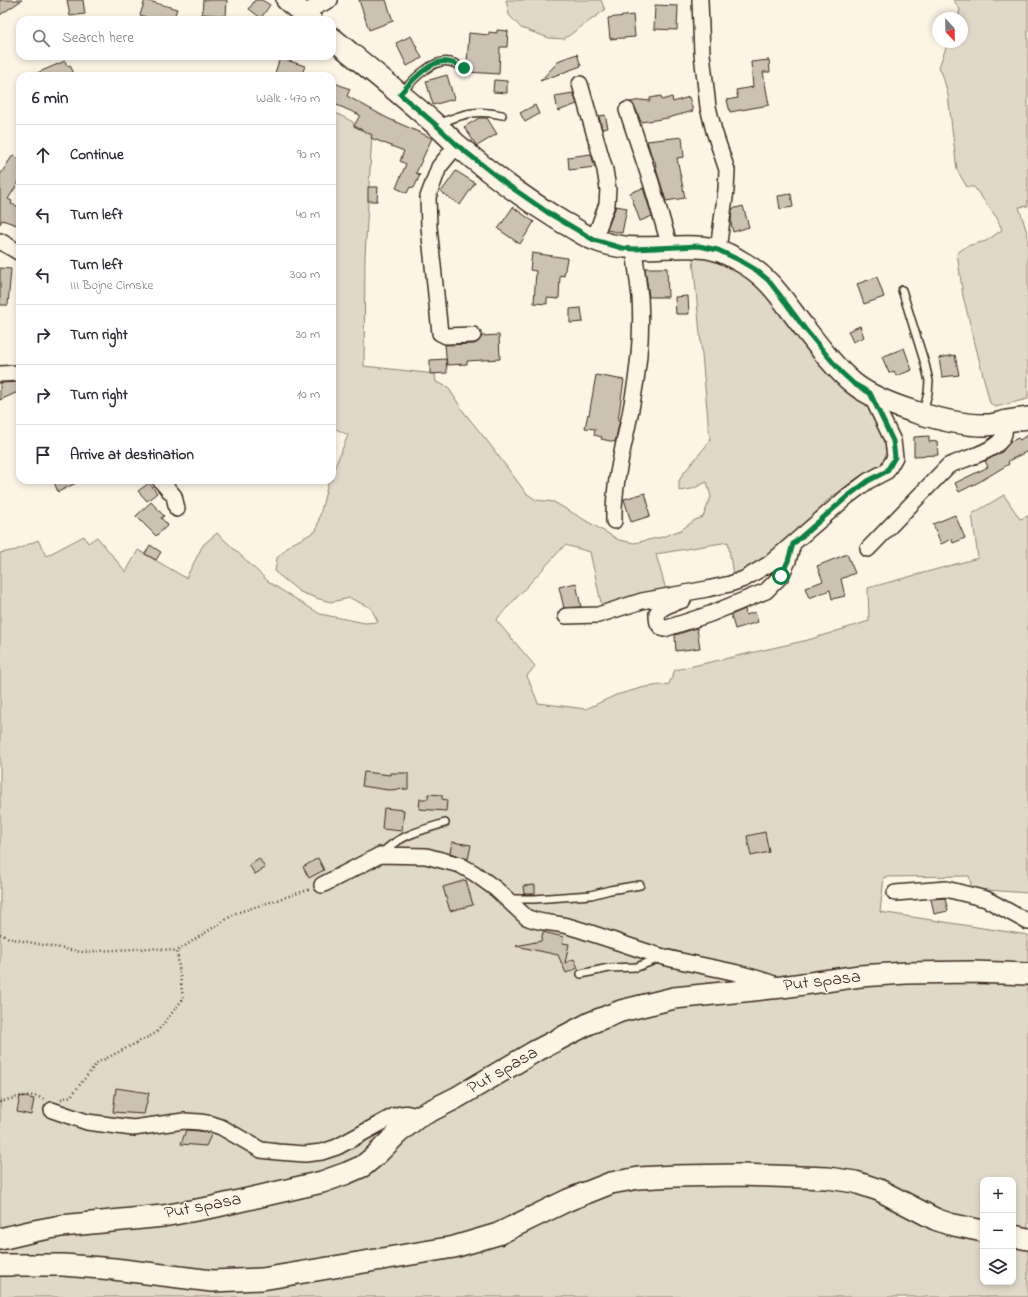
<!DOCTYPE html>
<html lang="en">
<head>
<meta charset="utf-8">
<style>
	:root { --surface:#fff; --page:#f7f7f7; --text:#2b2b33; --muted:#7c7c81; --line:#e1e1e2 }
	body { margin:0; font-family:"Indie Flower",sans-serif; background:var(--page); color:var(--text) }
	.controls { position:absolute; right:12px; bottom:12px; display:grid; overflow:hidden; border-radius:8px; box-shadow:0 2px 6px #0003 }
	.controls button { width:36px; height:36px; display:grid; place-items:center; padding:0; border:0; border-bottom:1px solid var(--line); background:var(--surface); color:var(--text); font:20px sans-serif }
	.compass { position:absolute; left:932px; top:12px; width:36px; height:36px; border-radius:50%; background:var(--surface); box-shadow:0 2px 6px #0003; rotate:158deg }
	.stop { position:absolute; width:12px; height:12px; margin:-9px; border:3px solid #0b8043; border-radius:50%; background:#fff }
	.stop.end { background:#0b8043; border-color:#fff; box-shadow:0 1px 4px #0008 }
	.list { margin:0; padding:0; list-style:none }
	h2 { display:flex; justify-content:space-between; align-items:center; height:52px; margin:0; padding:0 16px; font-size:17px }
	h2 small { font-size:13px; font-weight:400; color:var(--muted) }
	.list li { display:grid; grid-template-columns:26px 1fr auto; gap:12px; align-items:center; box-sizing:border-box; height:60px; padding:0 16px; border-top:1px solid var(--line) }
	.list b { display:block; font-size:15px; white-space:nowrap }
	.list p { margin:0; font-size:13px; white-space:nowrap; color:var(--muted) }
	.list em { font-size:13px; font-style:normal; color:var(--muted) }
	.icon { flex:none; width:22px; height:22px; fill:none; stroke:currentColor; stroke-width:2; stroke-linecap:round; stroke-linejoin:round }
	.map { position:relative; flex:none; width:1028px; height:1297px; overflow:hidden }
	.search { position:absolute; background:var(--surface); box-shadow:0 2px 6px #0003; left:16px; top:16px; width:320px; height:44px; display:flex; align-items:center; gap:10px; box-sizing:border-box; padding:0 14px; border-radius:12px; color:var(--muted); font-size:15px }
	.panel { position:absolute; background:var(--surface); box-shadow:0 2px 6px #0003; left:16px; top:72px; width:320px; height:412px; border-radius:12px }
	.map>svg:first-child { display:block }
	.green { fill:#e0d8c8; stroke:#8e8173; fill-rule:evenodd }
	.building { fill:#ccc2b3; stroke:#3b2a1e }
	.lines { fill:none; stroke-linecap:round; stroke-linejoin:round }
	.lane-casing { stroke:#3b2a1e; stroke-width:10 }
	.street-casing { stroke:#3b2a1e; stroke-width:18 }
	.secondary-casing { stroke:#3b2a1e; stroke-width:24 }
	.path { stroke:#3b2a1e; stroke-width:2.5; stroke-dasharray:1 3; stroke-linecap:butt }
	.lane { stroke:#fcf5e5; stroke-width:7 }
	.street { stroke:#fcf5e5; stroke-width:15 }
	.secondary { stroke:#fcf5e5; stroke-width:21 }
	.route { stroke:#0b8043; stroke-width:5 }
	.labels { text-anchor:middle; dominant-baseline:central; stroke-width:3; stroke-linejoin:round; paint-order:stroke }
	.street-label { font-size:18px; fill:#3b2a1e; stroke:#fcf5e5 }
</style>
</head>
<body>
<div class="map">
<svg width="1028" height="1297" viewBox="0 0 1028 1297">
	<rect width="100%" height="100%" fill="#fcf5e5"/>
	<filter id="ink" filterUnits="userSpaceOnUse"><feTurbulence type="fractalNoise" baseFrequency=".025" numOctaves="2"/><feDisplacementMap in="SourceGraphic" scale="8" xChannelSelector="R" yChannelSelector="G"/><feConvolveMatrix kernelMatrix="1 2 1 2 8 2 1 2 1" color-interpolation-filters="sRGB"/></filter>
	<g filter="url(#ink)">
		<!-- green -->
		<path class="green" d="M506,0H601L605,10L564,39L549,38L521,28L509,15Z
			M953,0H1028V206L1019,207L1028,236V399L995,407L990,403L963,296L957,253L967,246L986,241L1002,230L997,218L974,187H967L957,170L948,95L943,76L939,67L948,42H962V18H958L960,9Z
			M332,111L353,122L354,126L372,135L365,256L364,366L435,374L436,382L448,387L463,411L488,442L526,493L536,500L554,502L619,540L634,543L662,537L681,530L695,520L703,517L711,497L707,482L692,489L679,491V481L682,475L710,441L692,248L761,279L869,398L894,451L890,460L857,478L824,503L825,512L734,582L728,542L656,554L668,597L603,612L590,552L565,545L496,620L535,666L527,676L538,703L586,709L616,695L645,687L669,684L675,670L808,640L869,621L868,588L978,558L972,514L1004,495L1020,519L1028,516V893L972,889L969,876L884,877L880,912L1028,935V1297H0V553L16,550L38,540L46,556L84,536L88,543L97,537L126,572L138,550L186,578L203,545L217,533L270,583L320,614L365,623L378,622L371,608L350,598L331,602L319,599L300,592L275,572L277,558L290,545L316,531L328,483L329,480H332V474L348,435L332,427ZM983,1180H1013V1282H983Z"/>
		<!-- building -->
		<path class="building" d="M0,0H22L0,15Z
			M67,0H83L85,14L70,16Z
			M145,0L177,9L173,20H155L140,15Z
			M203,0H227L226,16L202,14Z
			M255,0H262L270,5L261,18L249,9Z
			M359,0H386L393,21L369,30Z
			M655,5L678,6L677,30L654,29Z
			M633,15L635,37L610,39L608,18Z
			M497,30L508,31L507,47H500L499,74L467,72L469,68L467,64L469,33L489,35V32L497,33Z
			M411,36L422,58L407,66L396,43Z
			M577,54L581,66L540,81L560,60Z
			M280,58L305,66L301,76H274Z
			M769,60L770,72H763L769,105L730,112L727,100L738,98L736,90L753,87L751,62Z
			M65,61L67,66L70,65L75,76H30Z
			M447,75L454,99L433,105L426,81Z
			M494,80L507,81V93L493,92Z
			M332,82L350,89L347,96L387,118L432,138L416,173L420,175L414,188L410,187L407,193L396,188L406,164L400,161L404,151L371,138L372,135L354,126L360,115L332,103Z
			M573,93L577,104L558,111L555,96Z
			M661,96L662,100L672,97L673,102L689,97L693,111L668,118L641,122L635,107L630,102L641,100L650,101V98Z
			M535,105L539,114L525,122L520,113Z
			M605,115L608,128L602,129L599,116Z
			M479,118H487L497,134L477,146L464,127Z
			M682,137L684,157L677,158L685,198L666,201L657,172L655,161H653L647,141Z
			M591,154L595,167L569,170L568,157Z
			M13,155L20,160V180L8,199L12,201L11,204L20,207V226L2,220L0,224V175Z
			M456,171L475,183L460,205L441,192Z
			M368,187H378L377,201H368Z
			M643,188L652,216L640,221L630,193Z
			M791,194L793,207L780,209L778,196Z
			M616,206L627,208L622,233L607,230Z
			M743,206L749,227L733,232L731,223L732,209Z
			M513,207L534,222L520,244L498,229Z
			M532,253L567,258L564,276L560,275L559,299L547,298V304L534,303L536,271L530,270Z
			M0,268L11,269L8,305H0Z
			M645,268H667L668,297H649Z
			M877,277L884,297L864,304L857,284Z
			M688,296L689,314H676L675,297Z
			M581,308L583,322L570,323V309Z
			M860,326L864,337L853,342L848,331Z
			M499,335L500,359L467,361V364L447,365L445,345L474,344L478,342L482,336Z
			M904,348L912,370L896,376L894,371L889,373L882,357Z
			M955,355L959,375L942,377L939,358Z
			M446,359L447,373L430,374V360Z
			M596,375L624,380L618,420H620L615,442L601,439L602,437L594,435L595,429L585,428L588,414L589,415Z
			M20,382V391L0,400V383Z
			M1028,434V451L1008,461L1009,464L979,482L959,492L955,483L988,467L985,461L1002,452L1010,442L1018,438L1020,440Z
			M929,436V442L937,441L938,455L914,456V437Z
			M53,480H82L58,492Z
			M149,483L157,493L147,501L138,491Z
			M645,493L649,507L648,508L650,516L631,522L624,499Z
			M151,502L164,516L161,518L168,525L156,536L136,516Z
			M955,515L965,538L953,543L952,539L941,544L933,524Z
			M150,545L161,552L156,560L145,554Z
			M847,554L855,573L841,579L845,596L832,599L830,590L809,598L805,588L823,581L817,566Z
			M576,583L581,607L564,608L559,587Z
			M745,609L746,615L755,612L758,622L735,629L731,615Z
			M697,628L700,648L676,651L675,635Z
			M364,772L390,775V773H408V789L388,790L362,786Z
			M428,794L442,795V799L447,800L446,811L419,809L420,799H428Z
			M384,808L404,810L402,831L382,829Z
			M765,832L769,852L751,856L747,836Z
			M452,842L471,845L468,859L450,853Z
			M259,858L265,868L255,874L249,865Z
			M318,858L324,870L309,878L303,867Z
			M466,880L473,905L450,911L443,887Z
			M535,885V894H524L523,886Z
			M945,898L948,911L934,914L931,899Z
			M543,932L564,937L562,943L569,944L565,963L574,959L578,968L566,973L558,955L516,946L541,941Z
			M116,1088L149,1093L144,1114L113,1112Z
			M20,1096L34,1099L31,1115L17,1112Z
			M186,1130L199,1131L212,1133L206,1146L181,1144Z"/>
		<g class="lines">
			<defs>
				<path id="lane" d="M401,93C412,81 432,58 450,62C455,63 459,66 464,68
					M439,124C461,114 477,109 502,115
					M902,290L925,364L929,381L928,393L923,412
					M380,855C397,836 422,830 445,823
					M508,899H534L591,895L610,890L640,885
					M581,974L609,968L637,967L660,958"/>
				<path id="street" d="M700,0L702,54L708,107L714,131L727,170L726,190L718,250
					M303,13L330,0
					M580,84L605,170L608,189L607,204L594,240
					M627,110L651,182L670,247
					M457,145L439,167L428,197L429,227L440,333L446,336L473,335
					M0,241L20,253
					M0,374L20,373
					M160,480L174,496L177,509
					M614,521C613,479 626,440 633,398C639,366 642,330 640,297C638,281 636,265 634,249
					M868,549L948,466C962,459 1000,451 1004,434C1005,430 1004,425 1004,421
					M683,600C674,603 663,605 657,613C657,621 657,625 664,629L710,614L766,591L781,576L788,561L793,544
					M566,616L598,615L642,601L707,589L730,584L744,579L769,564L848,496L868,481L887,471L895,457L893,441L870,393
					M322,885L380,855L426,856L460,865L474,873L496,889L526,917C540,924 556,922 571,927C602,936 633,948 664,957C702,967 742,971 779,986
					M895,893L946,889L986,899L1028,922
					M52,1110L87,1122L133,1128L184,1121L200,1122L212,1124L221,1127L261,1150L278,1152L305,1154L322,1152L337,1147L394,1116C405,1112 408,1113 418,1117"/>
				<path id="secondary" d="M287,0L311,20
					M332,38C366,66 401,94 435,124C442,130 449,137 456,144C488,172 528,201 564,223C574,228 583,235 593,239C628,254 661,245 697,247C712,247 727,253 740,261C772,278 784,303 806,330C820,348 835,368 853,383C880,405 952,426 987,425C992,425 998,423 1003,422C1011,420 1020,419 1028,418
					M1013,1236L1028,1239
					M0,1239L34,1231L61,1226L163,1216L213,1207L322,1182L347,1173L363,1166L375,1156L398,1133L418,1117L456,1098L534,1052L590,1023L621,1011L674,998L782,987L860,976L906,973L972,972L1028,974
					M0,1265H63L114,1269L212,1281L262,1279L454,1247L498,1234L568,1200L611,1183L639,1178L675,1176L739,1175L828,1178L855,1182L879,1190L935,1219L949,1224L983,1231"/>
			</defs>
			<!-- lane casing -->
			<use href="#lane" class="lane-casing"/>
			<!-- street casing -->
			<use href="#street" class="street-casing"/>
			<!-- secondary casing -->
			<use href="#secondary" class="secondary-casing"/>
			<!-- path -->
			<path class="path" d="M0,934L12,939L81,952L151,948L177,951
				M61,1099L71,1096L97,1063L156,1033L183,999L177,951L236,913L311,889
				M0,1102C15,1098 31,1091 45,1100"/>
			<!-- lane -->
			<use href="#lane" class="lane"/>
			<!-- street -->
			<use href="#street" class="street"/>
			<!-- secondary -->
			<use href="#secondary" class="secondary"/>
		</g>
	</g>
	<g class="lines" filter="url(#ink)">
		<!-- route -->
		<path class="route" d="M464,68C459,66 455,63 449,62C431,58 411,82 400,94L436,125L457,145L505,183L547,212L594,240L622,248L634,249L699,246L718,250L739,260L756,270L768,280L779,294L805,329L841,372L854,384L870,393L893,441L895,457L887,471L868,481L848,496L793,544L788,561L781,576"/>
	</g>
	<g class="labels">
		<!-- street labels -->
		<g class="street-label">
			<text transform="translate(822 982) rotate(-7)">Put spasa</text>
			<text transform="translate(503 1071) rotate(-30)">Put spasa</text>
			<text transform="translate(203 1207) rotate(-11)">Put spasa</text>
		</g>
	</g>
</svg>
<div class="controls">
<button>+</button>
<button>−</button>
<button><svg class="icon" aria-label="layers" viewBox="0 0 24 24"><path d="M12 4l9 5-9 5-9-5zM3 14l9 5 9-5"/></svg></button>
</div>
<svg class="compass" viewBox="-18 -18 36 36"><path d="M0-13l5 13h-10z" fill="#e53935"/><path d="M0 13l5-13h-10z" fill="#7c7c81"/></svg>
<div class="stop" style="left:781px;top:576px"></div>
<div class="stop end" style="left:464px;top:68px"></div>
<div class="search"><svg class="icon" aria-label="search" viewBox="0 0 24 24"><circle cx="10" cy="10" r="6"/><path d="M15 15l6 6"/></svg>Search here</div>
<section class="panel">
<h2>6 min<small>Walk · 470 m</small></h2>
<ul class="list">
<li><svg class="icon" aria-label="ahead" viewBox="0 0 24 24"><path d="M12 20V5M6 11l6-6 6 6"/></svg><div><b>Continue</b></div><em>90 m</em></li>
<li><svg class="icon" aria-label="left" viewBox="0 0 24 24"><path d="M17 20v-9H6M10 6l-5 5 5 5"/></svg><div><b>Turn left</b></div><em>40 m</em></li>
<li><svg class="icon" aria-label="left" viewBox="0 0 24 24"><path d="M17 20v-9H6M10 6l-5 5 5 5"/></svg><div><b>Turn left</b><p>III Bojne Cimske</p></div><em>300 m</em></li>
<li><svg class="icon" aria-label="right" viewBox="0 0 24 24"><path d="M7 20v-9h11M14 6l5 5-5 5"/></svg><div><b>Turn right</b></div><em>30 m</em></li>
<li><svg class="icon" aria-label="right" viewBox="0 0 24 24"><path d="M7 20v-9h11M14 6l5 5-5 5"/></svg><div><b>Turn right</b></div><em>10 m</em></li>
<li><svg class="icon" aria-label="arrive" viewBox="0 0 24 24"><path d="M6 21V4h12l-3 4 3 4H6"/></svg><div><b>Arrive at destination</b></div></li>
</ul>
</section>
</div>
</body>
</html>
